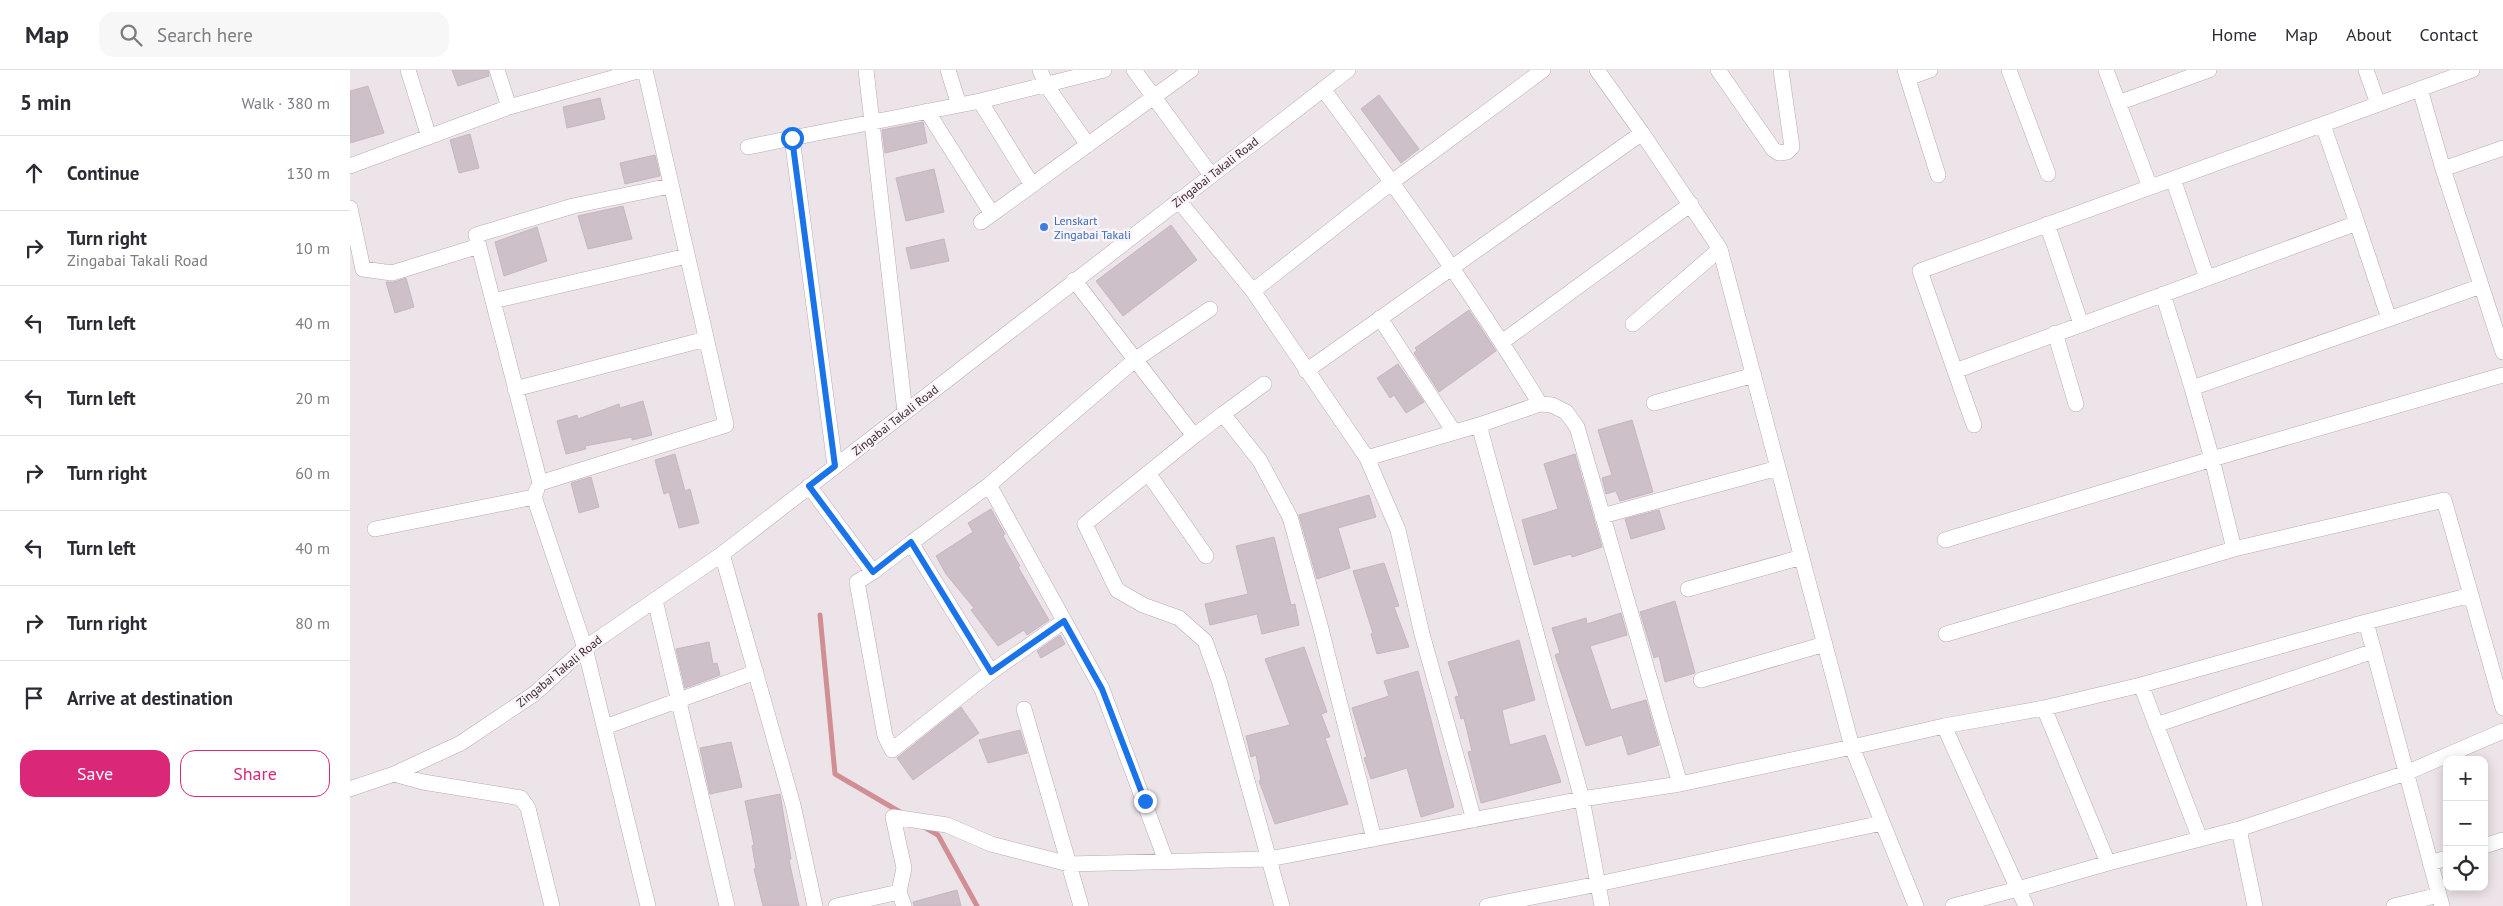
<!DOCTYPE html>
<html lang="en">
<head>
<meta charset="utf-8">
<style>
	:root { --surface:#fff; --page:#f7f7f7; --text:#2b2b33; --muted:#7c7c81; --line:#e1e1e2; --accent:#db2777 }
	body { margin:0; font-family:"PT Sans",sans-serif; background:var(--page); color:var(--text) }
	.controls { position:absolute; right:15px; bottom:15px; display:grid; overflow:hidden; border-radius:10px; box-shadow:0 2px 12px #0003 }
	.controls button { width:45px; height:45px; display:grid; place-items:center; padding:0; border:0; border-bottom:1px solid var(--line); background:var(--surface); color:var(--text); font:25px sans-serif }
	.stop { position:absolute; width:15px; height:15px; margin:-11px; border:4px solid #1a73e8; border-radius:50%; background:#fff }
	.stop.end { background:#1a73e8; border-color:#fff; box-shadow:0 1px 5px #0008 }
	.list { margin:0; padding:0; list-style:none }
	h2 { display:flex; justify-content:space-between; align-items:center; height:65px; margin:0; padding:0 20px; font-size:21px }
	h2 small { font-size:16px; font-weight:400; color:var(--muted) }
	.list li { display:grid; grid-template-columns:32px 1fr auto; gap:15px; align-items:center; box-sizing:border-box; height:75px; padding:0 20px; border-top:1px solid var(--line) }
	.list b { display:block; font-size:19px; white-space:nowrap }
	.list p { margin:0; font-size:16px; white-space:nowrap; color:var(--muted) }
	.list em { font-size:16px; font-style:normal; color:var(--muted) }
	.actions { display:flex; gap:10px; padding:15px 20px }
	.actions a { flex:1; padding:11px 0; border:1px solid var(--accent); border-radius:15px; text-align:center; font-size:18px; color:var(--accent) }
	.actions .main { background:var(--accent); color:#fff }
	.icon { flex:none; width:28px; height:28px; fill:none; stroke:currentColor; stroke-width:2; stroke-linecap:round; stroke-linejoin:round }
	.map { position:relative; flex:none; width:2153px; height:836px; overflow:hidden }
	header { display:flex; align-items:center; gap:30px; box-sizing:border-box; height:70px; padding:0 25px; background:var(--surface); border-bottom:1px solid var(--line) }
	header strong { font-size:24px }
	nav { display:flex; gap:28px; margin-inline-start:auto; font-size:18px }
	.search { width:350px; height:45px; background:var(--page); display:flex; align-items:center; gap:12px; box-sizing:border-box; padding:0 18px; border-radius:15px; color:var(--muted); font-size:19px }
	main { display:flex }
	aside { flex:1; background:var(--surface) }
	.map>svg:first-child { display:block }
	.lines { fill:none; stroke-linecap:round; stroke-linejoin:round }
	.stream { stroke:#cf8f93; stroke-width:5 }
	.building { fill:#cdc0c9; stroke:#c6b6c0 }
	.minor-casing { stroke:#b8aab2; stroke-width:16 }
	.minor { stroke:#fff; stroke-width:15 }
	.route { stroke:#1a73e8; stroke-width:6 }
	.shop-dot { fill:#3f7fe0; stroke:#f9f4f8; stroke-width:2 }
	.labels { text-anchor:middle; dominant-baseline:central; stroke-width:5; stroke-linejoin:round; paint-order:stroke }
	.street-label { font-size:12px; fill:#3e2430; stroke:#f9f4f8 }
	.shop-label { font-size:12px; fill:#366cbe; stroke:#f9f4f8; text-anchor:start }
</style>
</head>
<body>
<header>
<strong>Map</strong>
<div class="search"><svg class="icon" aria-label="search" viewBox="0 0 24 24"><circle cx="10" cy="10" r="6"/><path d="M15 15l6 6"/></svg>Search here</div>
<nav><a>Home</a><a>Map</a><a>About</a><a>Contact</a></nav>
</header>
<main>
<aside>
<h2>5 min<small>Walk · 380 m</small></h2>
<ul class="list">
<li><svg class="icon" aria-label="ahead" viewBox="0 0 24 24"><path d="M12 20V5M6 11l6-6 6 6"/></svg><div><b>Continue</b></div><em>130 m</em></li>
<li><svg class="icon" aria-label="right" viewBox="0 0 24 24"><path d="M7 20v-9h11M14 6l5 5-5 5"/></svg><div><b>Turn right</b><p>Zingabai Takali Road</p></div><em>10 m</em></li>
<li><svg class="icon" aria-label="left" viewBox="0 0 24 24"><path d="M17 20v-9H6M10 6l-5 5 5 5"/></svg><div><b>Turn left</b></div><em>40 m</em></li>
<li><svg class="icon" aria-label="left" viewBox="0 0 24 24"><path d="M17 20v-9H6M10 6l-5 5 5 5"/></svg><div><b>Turn left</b></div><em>20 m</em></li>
<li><svg class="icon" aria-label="right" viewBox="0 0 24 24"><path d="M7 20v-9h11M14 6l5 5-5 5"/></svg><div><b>Turn right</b></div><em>60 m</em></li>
<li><svg class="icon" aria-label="left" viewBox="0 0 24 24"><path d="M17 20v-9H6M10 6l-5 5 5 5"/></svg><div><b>Turn left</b></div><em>40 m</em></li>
<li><svg class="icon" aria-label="right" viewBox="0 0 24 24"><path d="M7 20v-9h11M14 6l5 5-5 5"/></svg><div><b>Turn right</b></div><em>80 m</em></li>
<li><svg class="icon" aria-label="arrive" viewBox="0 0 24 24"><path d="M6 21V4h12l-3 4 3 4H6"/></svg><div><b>Arrive at destination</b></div></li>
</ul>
<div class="actions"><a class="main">Save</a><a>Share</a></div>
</aside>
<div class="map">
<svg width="2153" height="836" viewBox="0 0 2153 836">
	<rect width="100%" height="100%" fill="#ede4ea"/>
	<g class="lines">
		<!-- stream -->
		<path class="stream" d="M470,545L485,704L550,742
			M574,757L588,765L627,836"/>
	</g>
	<!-- building -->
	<path class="building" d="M102,0H138L139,6L108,16Z
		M18,16L34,63L0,73V21Z
		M1029,25L1069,79L1051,93L1011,39Z
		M250,28L255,49L217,58L213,37Z
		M573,52L577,73L535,83L532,60Z
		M120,64L129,98L109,103L100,70Z
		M305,85L310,106L275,114L270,93Z
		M584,99L594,142L556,151L546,108Z
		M273,136L282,169L238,179L228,146Z
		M821,155L847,190L773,246L746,211Z
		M187,157L197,191L154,206L145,172Z
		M594,169L599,191L561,199L556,178Z
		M56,208L64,237L45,243L36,212H44Z
		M1119,240L1146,281L1089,322L1064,283L1067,280L1065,278Z
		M1048,294L1074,332L1056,343L1044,325L1040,328L1027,308Z
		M293,331L302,365L282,370V367L235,376L236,379L216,384L207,351L227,345L228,349L269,334L270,338Z
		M1282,350L1303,422L1270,431L1266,421L1256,424L1252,408L1262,405L1248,360Z
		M325,384L335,421L340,419L349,453L329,458L319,422L314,424L305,390Z
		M1225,384L1252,477L1222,487L1221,484L1184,495L1172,450L1208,439L1194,394Z
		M241,407L249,437L229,443L221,413Z
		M1019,425L1026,447L988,458L1000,498L967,509L949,445Z
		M641,439L655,464L653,466L670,496L668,497L699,550L677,565L674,560L648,576L621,540L624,538L596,504L586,486L623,462L618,453Z
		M1309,440L1315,459L1281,469L1275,449Z
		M924,467L941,535L945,534L949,555L912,564L907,544L860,555L855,534L898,524L886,476Z
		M1034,493L1049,536L1044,537L1059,577L1027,584L1021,564L1023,563L1003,501Z
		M1325,531L1345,603L1315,612L1309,586L1304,588L1290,542Z
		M1271,543L1277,565L1240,576L1261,640L1296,630L1309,675L1278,685L1272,665L1236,676L1205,585L1210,583L1202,558L1236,548L1237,554Z
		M710,565L715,574L691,588L687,581Z
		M1169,570L1185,630L1152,640L1160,675L1195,665L1211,712L1131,733L1118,682L1122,681L1114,648L1111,649L1105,627L1109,626L1098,592Z
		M359,572L363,594L367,593L370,605L335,618L326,579Z
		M954,577L977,642L971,644L980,667L975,668L998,734L925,754L909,711L911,710L906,685L901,687L896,666L940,655L915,589Z
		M1068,601L1104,737L1071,747L1057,698L1021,709L1014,688L1017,687L1002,638L1039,626L1034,611Z
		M611,637L629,663L563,710L547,688Z
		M670,660L677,683L638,693L629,670Z
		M381,672L392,717L360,724L350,678Z
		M430,724L441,789L439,790L449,836H413L404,799L406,798L402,776L404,775L395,731Z
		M607,820L611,836H564L563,832Z"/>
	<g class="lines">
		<defs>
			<path id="minor" d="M58,0L79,67
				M147,0L159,37L291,0
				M295,0L376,355L190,413L126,165L223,136L320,116
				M516,0L555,342
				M598,0L609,35
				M690,0L696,15L738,75
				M784,0L861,105
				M1247,0L1292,63
				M1368,0L1423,79L1429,83L1437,82L1442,77L1431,0
				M1555,0L1588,105
				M1659,0L1698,104
				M1756,0L1800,117
				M2016,0L2028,34
				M2122,0L1570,201L1605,301L2007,153L2039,249L1842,318L1862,389L2153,305
				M1558,8L1580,0
				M973,19C1049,121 1124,225 1190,334
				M2070,19L2093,99L2153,282
				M630,31L682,115
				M1768,33L1859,0
				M577,41L642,144
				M1973,55L2007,153
				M398,77L442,68
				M0,96L159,37
				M2093,99L2153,78
				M1823,109L1857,208
				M0,138L13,199L42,203L129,176
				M631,152L841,0
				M1697,154L1731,254
				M1370,179L1502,677L1594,656L1668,819L1758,793L1694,638L1594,656
				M724,210L844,366L873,344L910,391L940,447L970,555L1024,769
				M903,221L1042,112L1193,0
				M1813,224L1842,318
				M143,231L337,186
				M1030,248L1104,362
				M2039,249L2131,216
				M1705,263L1726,334
				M1152,272L1341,134
				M956,301L1292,63L1370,179L1283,254
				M1605,301L1624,355
				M165,319L356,269
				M1304,333L1404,305
				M873,344L914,314
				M1129,355L1232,729L1252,836
				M844,366L735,454L767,520L793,535L829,548L855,571L869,610L932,836
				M1017,388L1048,460L1072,564L1124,750
				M485,396L442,68L630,31L754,0
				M798,403L856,486
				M639,415L752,619L816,791
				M459,416L523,502L561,473L641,602
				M184,427L235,578L298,836
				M1252,446L1428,398
				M25,459L184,427L187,419
				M1595,470L1862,389L1884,479L2094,430L2153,638
				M561,473L639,415L786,289L860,239
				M372,484L443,735L465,836
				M523,502L507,512L535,666L542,680L641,602L714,551
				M1338,519L1452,487
				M305,530L377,836
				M2016,552L2121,525
				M1596,564L1884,479
				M1351,610L1475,574
				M1694,638L1791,615
				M674,639L731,836
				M1806,655L2024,581
				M255,657L406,602
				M44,704L73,712L171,728L178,738L202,836
				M1330,714L1502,677L1566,836
				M0,719L44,704L111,673L184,624L235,578L372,484L998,0
				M1889,759L2056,703L2153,661
				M2134,776L2153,770
				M1758,793L1850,769
				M2080,793L2097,788
				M549,822L554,798L543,747L597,755L641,774L719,794L919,789L1232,729L1330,714L1227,357L1216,342L1202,335L1190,334L1129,355L1017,388L903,221L828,130
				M486,836L549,822L554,836
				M1137,836L1248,814L1532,753
				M1603,836L1668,819L1676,836
				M1905,836L1889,759L1850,769L1791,615L2016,552L2092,836
				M2044,836L2089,825"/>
		</defs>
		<!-- minor casing -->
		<use href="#minor" class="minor-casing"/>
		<!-- minor -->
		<use href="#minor" class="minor"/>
	</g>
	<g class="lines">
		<!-- route -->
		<path class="route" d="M442,68L485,396L459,416L523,502L561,472L641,602L714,551L752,619L795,731"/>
	</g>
	<!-- markers -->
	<circle class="shop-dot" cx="694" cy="157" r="5"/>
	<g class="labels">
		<!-- street labels -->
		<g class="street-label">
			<text transform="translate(865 102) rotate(-38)">Zingabai Takali Road</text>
			<text transform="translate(545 350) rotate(-38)">Zingabai Takali Road</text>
			<text transform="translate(209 601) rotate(-39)">Zingabai Takali Road</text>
		</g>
		<!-- shop labels -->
		<g class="shop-label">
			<text x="704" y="150">Lenskart<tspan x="704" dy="14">Zingabai Takali</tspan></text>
		</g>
	</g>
</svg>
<div class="controls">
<button>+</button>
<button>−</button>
<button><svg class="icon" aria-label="locate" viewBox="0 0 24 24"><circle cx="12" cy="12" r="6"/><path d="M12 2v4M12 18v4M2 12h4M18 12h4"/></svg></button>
</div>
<div class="stop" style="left:442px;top:68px"></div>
<div class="stop end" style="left:795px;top:731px"></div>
</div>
</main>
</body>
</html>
